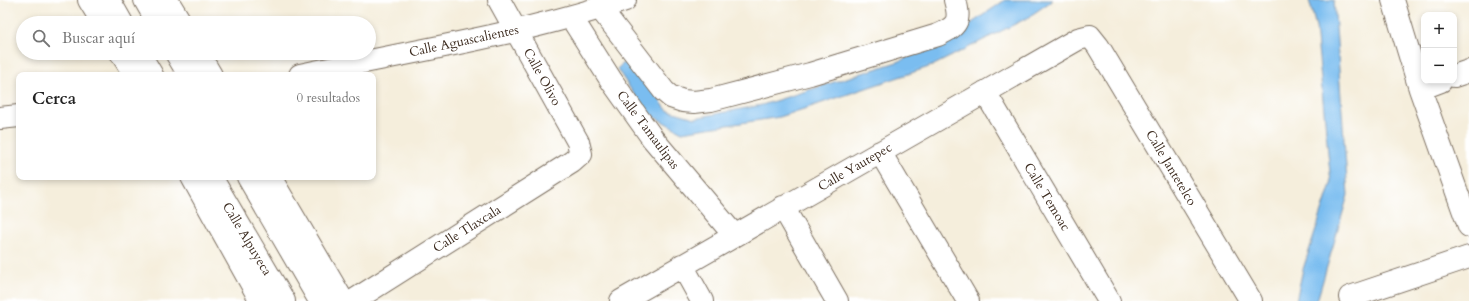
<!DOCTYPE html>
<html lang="es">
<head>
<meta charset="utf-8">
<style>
	:root { --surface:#fff; --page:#f6f6f6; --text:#222; --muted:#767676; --line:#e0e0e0 }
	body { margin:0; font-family:Cardo,serif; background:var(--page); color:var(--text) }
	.controls { position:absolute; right:12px; top:12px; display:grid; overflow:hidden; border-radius:8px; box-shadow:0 2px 6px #0003 }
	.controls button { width:36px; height:36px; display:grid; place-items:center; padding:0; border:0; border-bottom:1px solid var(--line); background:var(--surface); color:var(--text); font:20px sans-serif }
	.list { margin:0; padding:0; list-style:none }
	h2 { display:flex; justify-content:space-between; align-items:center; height:52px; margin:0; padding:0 16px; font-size:17px }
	h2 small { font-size:13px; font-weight:400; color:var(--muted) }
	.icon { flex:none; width:22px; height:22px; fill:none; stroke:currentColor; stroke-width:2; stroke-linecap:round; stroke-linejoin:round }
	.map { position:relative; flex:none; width:1469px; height:301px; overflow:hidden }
	.search { position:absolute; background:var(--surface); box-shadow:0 2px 6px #0003; left:16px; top:16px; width:360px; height:44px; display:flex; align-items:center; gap:10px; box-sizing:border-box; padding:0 14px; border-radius:22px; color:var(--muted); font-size:15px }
	.panel { position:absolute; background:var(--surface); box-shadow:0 2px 6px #0003; left:16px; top:72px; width:360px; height:108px; border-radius:8px }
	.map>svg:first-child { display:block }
	.water { fill:#7abdf0; stroke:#5a7487 }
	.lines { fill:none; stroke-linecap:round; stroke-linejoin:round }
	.street-casing { stroke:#7c6f60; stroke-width:24 }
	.secondary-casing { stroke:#7c6f60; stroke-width:24 }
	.street { stroke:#fff; stroke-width:22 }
	.secondary { stroke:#fff; stroke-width:22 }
	.labels { text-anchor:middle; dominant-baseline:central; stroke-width:3; stroke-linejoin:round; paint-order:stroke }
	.street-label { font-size:13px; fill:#3b2a1e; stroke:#fff }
</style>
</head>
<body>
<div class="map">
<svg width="1469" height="301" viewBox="0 0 1469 301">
	<rect width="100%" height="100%" fill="#fff"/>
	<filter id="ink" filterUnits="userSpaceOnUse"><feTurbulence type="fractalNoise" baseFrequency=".025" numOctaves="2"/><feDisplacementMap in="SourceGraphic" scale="8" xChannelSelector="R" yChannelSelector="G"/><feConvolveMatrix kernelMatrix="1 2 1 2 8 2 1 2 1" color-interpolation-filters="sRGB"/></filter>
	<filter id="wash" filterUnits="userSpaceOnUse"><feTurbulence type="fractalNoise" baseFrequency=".012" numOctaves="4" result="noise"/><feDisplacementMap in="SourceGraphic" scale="16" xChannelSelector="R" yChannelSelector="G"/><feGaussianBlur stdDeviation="0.9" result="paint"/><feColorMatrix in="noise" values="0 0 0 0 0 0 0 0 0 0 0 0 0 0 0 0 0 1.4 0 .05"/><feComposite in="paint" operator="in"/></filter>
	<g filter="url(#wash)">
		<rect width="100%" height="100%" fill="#f5eedc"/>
		<!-- water -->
		<path class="water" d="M1005,0H1053L1027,18L932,66L780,117L682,132L647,113L617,69L628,58L667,110L695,118L762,105L900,61L963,29Z
			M1309,0H1334L1348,195L1317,301H1296L1303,269L1331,184L1316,27Z"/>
	</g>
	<g filter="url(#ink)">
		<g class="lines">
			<defs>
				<path id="street" d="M1393,0L1420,89L1469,226
					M600,8L664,91L671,97L683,101L694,102L711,100L810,74L938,35C957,26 961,22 955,0
					M571,17L611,80L653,139L734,235
					M300,75C409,52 520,35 625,0
					M1454,76L1469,71
					M1420,89L1441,81
					M985,92L1109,301
					M0,118L19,116
					M880,152L968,301
					M783,207L837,301
					M682,265L702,301
					M1350,297L1469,257
					M353,301L572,162L581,154L578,142L499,0
					M621,301L1078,39L1090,36L1098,46L1251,301"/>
				<path id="secondary" d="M89,0L103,23
					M109,0L122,23
					M145,0L158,23
					M167,0L181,23
					M121,53L135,75
					M139,53L152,75
					M176,53L189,75
					M198,53L211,75
					M192,177L261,301
					M211,177L284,301
					M248,177L320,301
					M270,177L343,301"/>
			</defs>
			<!-- street casing -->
			<use href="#street" class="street-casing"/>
			<!-- secondary casing -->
			<use href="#secondary" class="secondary-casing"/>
			<!-- street -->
			<use href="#street" class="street"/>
			<!-- secondary -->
			<use href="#secondary" class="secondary"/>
		</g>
	</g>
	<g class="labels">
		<!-- street labels -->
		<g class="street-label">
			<text transform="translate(464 41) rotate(-12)">Calle Aguascalientes</text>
			<text transform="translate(542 77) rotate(61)">Calle Olivo</text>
			<text transform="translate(648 130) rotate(53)">Calle Tamaulipas</text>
			<text transform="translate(855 167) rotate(-30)">Calle Yautepec</text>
			<text transform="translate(1171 168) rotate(59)">Calle Jantetelco</text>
			<text transform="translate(1047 197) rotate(59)">Calle Temoac</text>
			<text transform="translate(467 229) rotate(-32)">Calle Tlaxcala</text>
			<text transform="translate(247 239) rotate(59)">Calle Alpuyeca</text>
		</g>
	</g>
</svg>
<div class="controls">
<button>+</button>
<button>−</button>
</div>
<div class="search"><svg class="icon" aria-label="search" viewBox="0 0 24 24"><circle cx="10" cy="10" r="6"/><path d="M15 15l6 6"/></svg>Buscar aquí</div>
<section class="panel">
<h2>Cerca<small>0 resultados</small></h2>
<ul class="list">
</ul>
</section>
</div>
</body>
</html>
